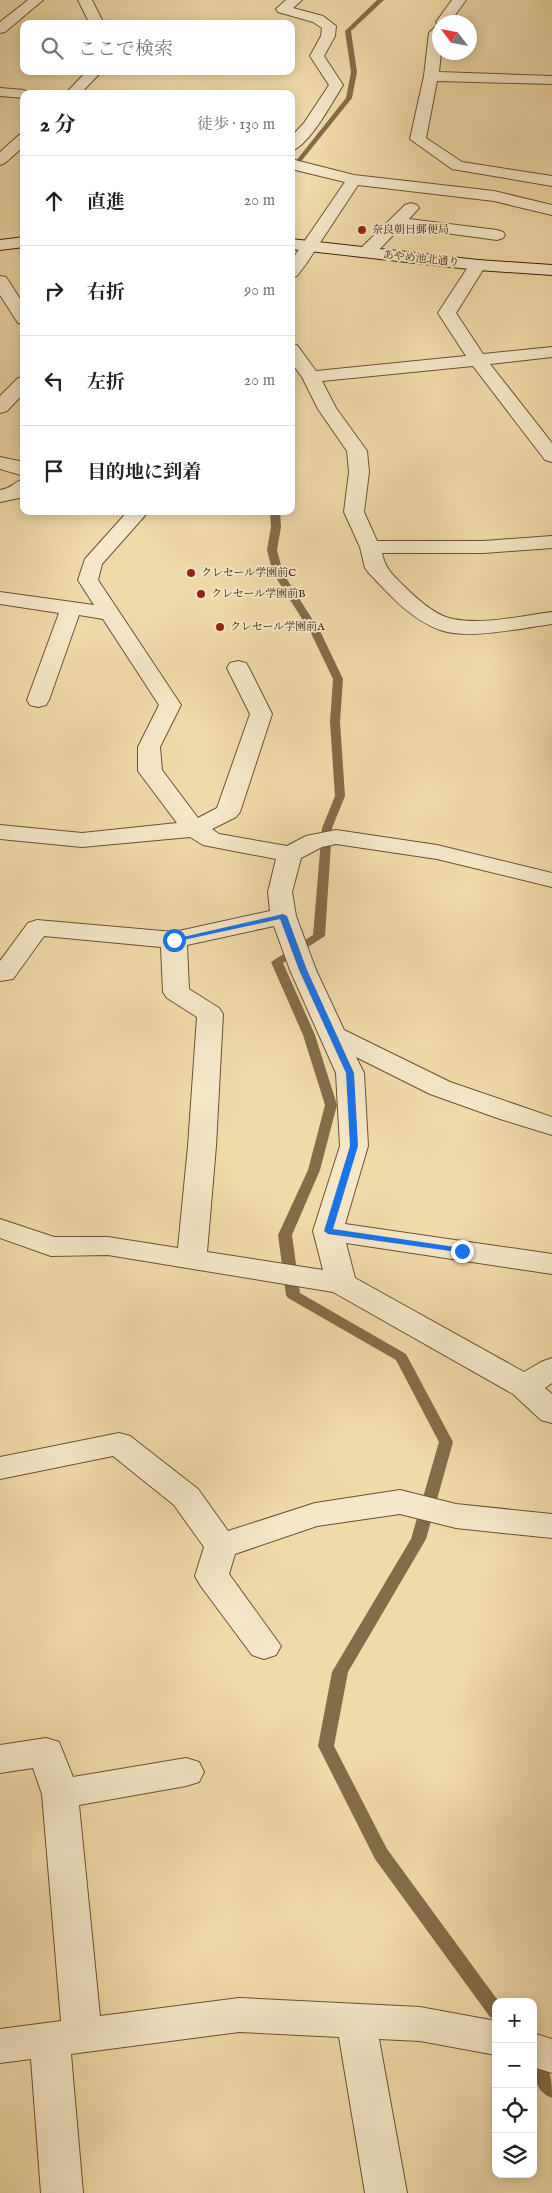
<!DOCTYPE html>
<html lang="ja">
<head>
<meta charset="utf-8">
<style>
	:root { --surface:#fff; --page:#f2f2f2; --text:#222; --muted:#767676; --line:#e0e0e0 }
	body { margin:0; font-family:"IM FELL English","Noto Serif JP",serif; background:var(--page); color:var(--text) }
	.controls { position:absolute; right:15px; bottom:15px; display:grid; overflow:hidden; border-radius:10px; box-shadow:0 2px 12px #0003 }
	.controls button { width:45px; height:45px; display:grid; place-items:center; padding:0; border:0; border-bottom:1px solid var(--line); background:var(--surface); color:var(--text); font:25px sans-serif }
	.compass { position:absolute; left:432px; top:15px; width:45px; height:45px; border-radius:50%; background:var(--surface); box-shadow:0 2px 12px #0003; rotate:302deg }
	.stop { position:absolute; width:15px; height:15px; margin:-11px; border:4px solid #1a73e8; border-radius:50%; background:#fff }
	.stop.end { background:#1a73e8; border-color:#fff; box-shadow:0 1px 5px #0008 }
	.list { margin:0; padding:0; list-style:none }
	h2 { display:flex; justify-content:space-between; align-items:center; height:65px; margin:0; padding:0 20px; font-size:21px }
	h2 small { font-size:16px; font-weight:400; color:var(--muted) }
	.list li { display:grid; grid-template-columns:32px 1fr auto; gap:15px; align-items:center; box-sizing:border-box; height:90px; padding:0 20px; border-top:1px solid var(--line) }
	.list b { display:block; font-size:19px; white-space:nowrap }
	.list em { font-size:16px; font-style:normal; color:var(--muted) }
	.icon { flex:none; width:28px; height:28px; fill:none; stroke:currentColor; stroke-width:2; stroke-linecap:round; stroke-linejoin:round }
	.map { position:relative; flex:none; width:552px; height:2193px; overflow:hidden }
	.search { position:absolute; background:var(--surface); box-shadow:0 2px 12px #0003; left:20px; top:20px; width:275px; height:55px; display:flex; align-items:center; gap:12px; box-sizing:border-box; padding:0 18px; border-radius:10px; color:var(--muted); font-size:19px }
	.panel { position:absolute; background:var(--surface); box-shadow:0 2px 12px #0003; left:20px; top:90px; width:275px; height:425px; border-radius:10px }
	.map>svg:first-child { display:block }
	.lines { fill:none; stroke-linecap:round; stroke-linejoin:round }
	.stream { fill:#846c4a; fill-rule:evenodd }
	.street-casing { stroke:#6a5132; stroke-width:2 }
	.secondary-casing { stroke:#3d230a; stroke-width:2 }
	.street { fill:#f6e7c8; fill-rule:evenodd }
	.secondary { fill:#f6e7c8; fill-rule:evenodd }
	.route { fill:#1a73e8 }
	.poi-dot { fill:#8f2418; stroke:#f6e7c8; stroke-width:2 }
	.labels { text-anchor:middle; dominant-baseline:central; stroke-width:4; stroke-linejoin:round; paint-order:stroke }
	.far-poi-label { font-size:11px; fill:#3d230a; stroke:#f6e7c8; text-anchor:start }
	.far-street-label { font-size:11px; fill:#3d230a; stroke:#f6e7c8 }
</style>
</head>
<body>
<div class="map">
<svg width="552" height="2193" viewBox="0 0 552 2193">
	<rect width="100%" height="100%" fill="#f1daaa"/>
	<filter id="stains"><feTurbulence type="fractalNoise" baseFrequency=".004" numOctaves="4"/><feColorMatrix values="0 0 0 0 .2 0 0 0 0 .09 0 0 0 0 .02 0 0 0 .5 -.17"/></filter>
	<radialGradient id="worn" r=".72"><stop offset=".6" stop-color="#630" stop-opacity="0"/><stop offset="1" stop-color="#630" stop-opacity=".3"/></radialGradient>
	<g class="lines">
		<!-- stream -->
		<path class="stream" d="M377,0H384L351,31L357,72L352,98L291,174V167L346,98L351,72L345,31Z
			M270,511H280L281,527L277,550L283,573L321,633L343,679L340,722L345,796L332,828L325,936L283,963L315,1035L337,1105L320,1170L292,1235L300,1293L406,1354L453,1442L426,1539L348,1672L334,1746L387,1849L499,2002H496V2020L490,2017L375,1859L318,1746L332,1672L411,1539L439,1442L396,1360L288,1298L286,1295L278,1235L308,1170L325,1105L303,1035L271,962L313,935L322,828L335,796L330,722L333,679L311,633L273,573L267,550L271,527Z
			M533,2056C552,2063 552,2082 552,2098C534,2091 533,2073 533,2056Z"/>
		<defs>
			<path id="street" d="M28,0H43L5,32L0,33V22Z
				M78,0H92L104,24H90Z
				M286,0H302L293,8L323,16L336,26L335,36L324,56L343,85C333,101 309,146 291,151V137L304,123L329,85L310,56L321,36L322,28L313,22L278,12L276,9Z
				M452,0H466L450,22H440L441,52L439,72L552,76V84L437,81L426,138L462,162L552,176V186L452,169L410,139L424,76L429,33L438,24L436,22Z
				M87,71H102L80,94H65Z
				M0,88L24,90L31,94H24V98L0,96Z
				M24,134V146L5,163L0,165V152L19,135Z
				M291,159L354,175L494,191L552,205V215L494,201L358,185L306,264L297,276L291,277V261L345,182L291,169Z
				M411,203L417,205L419,208L409,219L497,230L503,232L505,235L503,238L497,240L401,227L372,257H360L358,253L360,249L405,205Z
				M478,260L484,261L486,265L456,313L483,354L552,347V357L490,364L552,443V462L545,460L473,366L322,381L336,408L367,451L369,472L364,512L377,541H484L552,536V548L484,553H382C385,569 394,576 405,587C417,599 436,616 453,619C484,625 520,616 552,612V624C521,628 469,640 440,630C410,619 389,594 368,572L365,568L360,547L344,512L349,472L347,451L318,409L302,377L291,362V344L297,345L316,371L466,356L438,313L472,261Z
				M0,276L6,277L24,305V324L18,323L0,295Z
				M24,377V393L7,411L0,413V396L18,378Z
				M0,457L24,462V476L0,469Z
				M24,479V497L0,502V490C13,488 13,482 24,479Z
				M128,511H149L102,564L98,580L181,705L160,747L162,770L198,818L217,808L250,714L227,668L230,663L238,661L246,663L249,668L272,714L240,812L236,817L212,829L219,834L287,846L306,836L336,830L437,845L552,873V887L437,859L336,844L322,847L301,858L292,892L296,916L316,970L344,1030L450,1082L552,1117V1135L500,1119L430,1094L356,1057L364,1073L368,1146L345,1224L552,1254V1274L346,1243L355,1278L524,1372L541,1362L552,1358V1383L545,1388L552,1394V1423L541,1420L513,1394L333,1292L108,1255L51,1256L0,1238V1219L54,1237H108L178,1248L188,1146L197,1017L167,998L163,992L161,947L44,936L13,979L0,981V961L28,923L37,920L174,932L270,911L268,892L276,859L203,845L190,837L82,847L0,839V825L82,833L177,823L138,771V747L159,705L103,619L79,615L49,700L46,705L38,707L30,705L27,700L59,613L0,604V592L94,605L78,580L85,559ZM274,926L290,970L336,1073L340,1146L313,1231L323,1270L207,1252L216,1146L223,1014L219,1008L189,989L187,945Z
				M119,1433L130,1436L198,1489L228,1531L315,1503L400,1490L456,1504L552,1514V1538L456,1528L400,1514L317,1526L235,1554L229,1574L281,1646L276,1655L264,1659L252,1655L200,1585L195,1576L204,1547L174,1505L113,1456L0,1479V1457Z
				M46,1738L59,1742L73,1777L186,1758L199,1762L204,1772L199,1782L186,1786L79,1805L100,2016L239,1998L420,2007L496,2021V2055L420,2041L379,2039L407,2193H365L339,2037L239,2032L71,2054L83,2193H41L31,2059L0,2063V2029L61,2021L42,1794L33,1768L0,1773V1745Z
				M533,2033L552,2039V2073L533,2067Z"/>
			<path id="secondary" d="M24,237V247L0,250V240Z
				M291,239L478,260L552,265V275L478,270L291,249Z"/>
		</defs>
		<!-- street casing -->
		<use href="#street" class="street-casing"/>
		<!-- secondary casing -->
		<use href="#secondary" class="secondary-casing"/>
		<!-- street -->
		<use href="#street" class="street"/>
		<!-- secondary -->
		<use href="#secondary" class="secondary"/>
	</g>
	<!-- route -->
	<path class="route" d="M283,914L287,916L307,970L354,1073L358,1146L333,1229L462,1248L465,1249V1253L328,1234L324,1231L350,1146L346,1073L299,970L280,919L174,942L170,940Z"/>
	<!-- markers -->
	<g class="poi-dot">
		<circle cx="362" cy="230" r="5"/>
		<circle cx="191" cy="573" r="5"/>
		<circle cx="201" cy="594" r="5"/>
		<circle cx="220" cy="627" r="5"/>
	</g>
	<g class="labels">
		<!-- far-poi labels -->
		<g class="far-poi-label">
			<text x="372" y="230">奈良朝日郵便局</text>
			<text x="201" y="573">クレセール学園前C</text>
			<text x="211" y="594">クレセール学園前B</text>
			<text x="230" y="627">クレセール学園前A</text>
		</g>
		<!-- far-street labels -->
		<g class="far-street-label">
			<text transform="translate(421 259) rotate(6)">あやめ池北通り</text>
		</g>
	</g>
	<rect width="100%" height="100%" filter="url(#stains)"/>
	<rect width="100%" height="100%" fill="url(#worn)"/>
</svg>
<div class="controls">
<button>+</button>
<button>−</button>
<button><svg class="icon" aria-label="locate" viewBox="0 0 24 24"><circle cx="12" cy="12" r="6"/><path d="M12 2v4M12 18v4M2 12h4M18 12h4"/></svg></button>
<button><svg class="icon" aria-label="layers" viewBox="0 0 24 24"><path d="M12 4l9 5-9 5-9-5zM3 14l9 5 9-5"/></svg></button>
</div>
<svg class="compass" viewBox="-18 -18 36 36"><path d="M0-13l5 13h-10z" fill="#e53935"/><path d="M0 13l5-13h-10z" fill="#767676"/></svg>
<div class="stop" style="left:174px;top:940px"></div>
<div class="stop end" style="left:462px;top:1251px"></div>
<div class="search"><svg class="icon" aria-label="search" viewBox="0 0 24 24"><circle cx="10" cy="10" r="6"/><path d="M15 15l6 6"/></svg>ここで検索</div>
<section class="panel">
<h2>2 分<small>徒歩 · 130 m</small></h2>
<ul class="list">
<li><svg class="icon" aria-label="ahead" viewBox="0 0 24 24"><path d="M12 20V5M6 11l6-6 6 6"/></svg><div><b>直進</b></div><em>20 m</em></li>
<li><svg class="icon" aria-label="right" viewBox="0 0 24 24"><path d="M7 20v-9h11M14 6l5 5-5 5"/></svg><div><b>右折</b></div><em>90 m</em></li>
<li><svg class="icon" aria-label="left" viewBox="0 0 24 24"><path d="M17 20v-9H6M10 6l-5 5 5 5"/></svg><div><b>左折</b></div><em>20 m</em></li>
<li><svg class="icon" aria-label="arrive" viewBox="0 0 24 24"><path d="M6 21V4h12l-3 4 3 4H6"/></svg><div><b>目的地に到着</b></div></li>
</ul>
</section>
</div>
</body>
</html>
